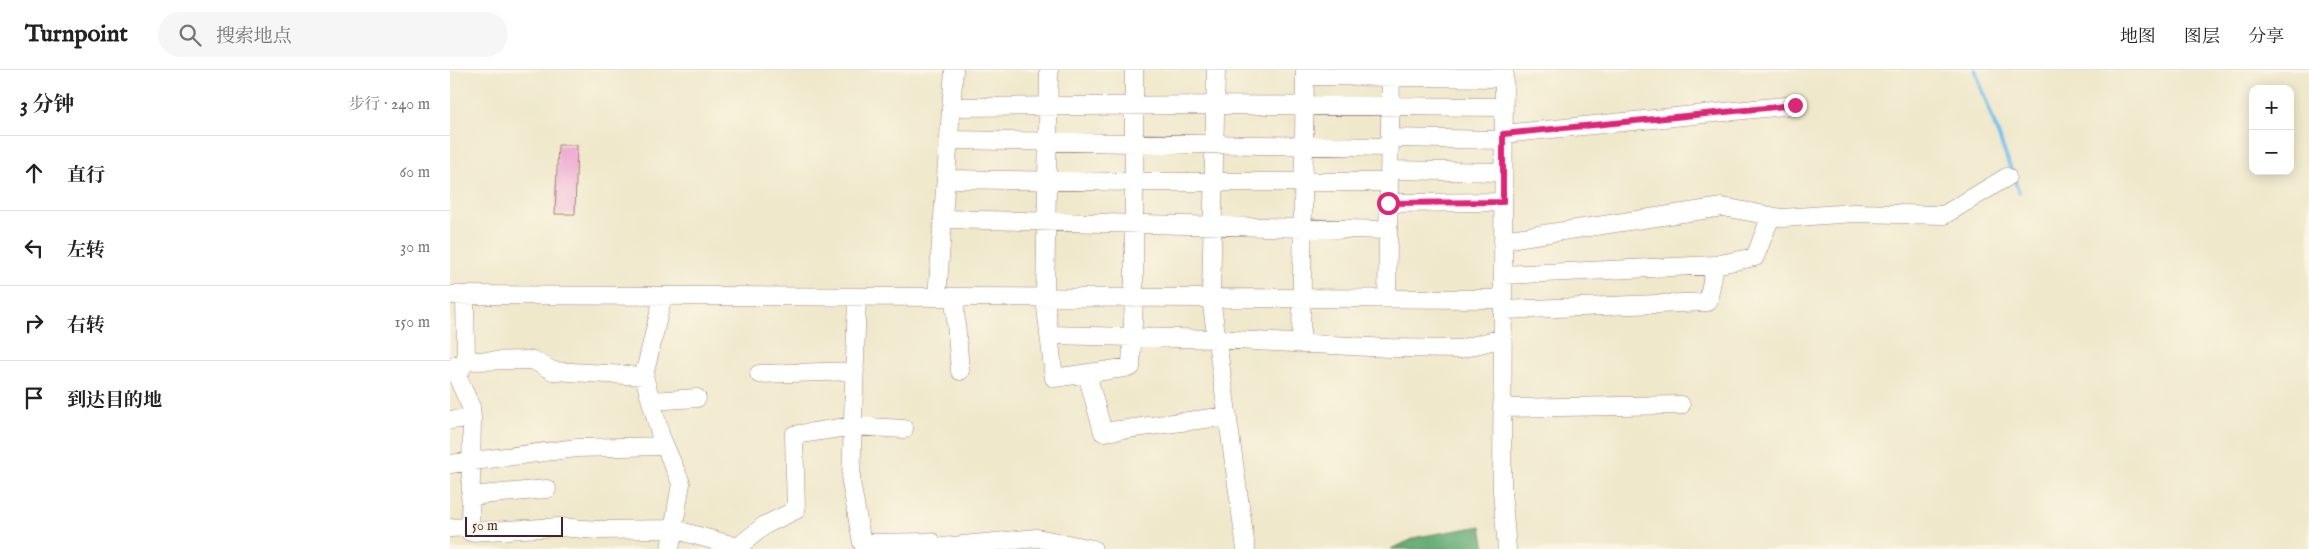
<!DOCTYPE html>
<html lang="zh">
<head>
<meta charset="utf-8">
<style>
	:root { --surface:#fff; --page:#f6f6f6; --text:#222; --muted:#767676; --line:#e0e0e0 }
	body { margin:0; font-family:"IM FELL English","Noto Serif SC",serif; background:var(--page); color:var(--text) }
	.controls { position:absolute; right:15px; top:15px; display:grid; overflow:hidden; border-radius:10px; box-shadow:0 2px 12px #0003 }
	.controls button { width:45px; height:45px; display:grid; place-items:center; padding:0; border:0; border-bottom:1px solid var(--line); background:var(--surface); color:var(--text); font:25px sans-serif }
	.scale { position:absolute; left:15px; bottom:12px; width:98px; box-sizing:border-box; padding-left:5px; border:2px solid #4a1f2b; border-top:0; font-size:14px; line-height:18px; white-space:nowrap; color:#4a1f2b; -webkit-text-stroke:4px #fcf5e5; paint-order:stroke }
	.stop { position:absolute; width:15px; height:15px; margin:-11px; border:4px solid #db2777; border-radius:50%; background:#fff }
	.stop.end { background:#db2777; border-color:#fff; box-shadow:0 1px 5px #0008 }
	.list { margin:0; padding:0; list-style:none }
	h2 { display:flex; justify-content:space-between; align-items:center; height:65px; margin:0; padding:0 20px; font-size:21px }
	h2 small { font-size:16px; font-weight:400; color:var(--muted) }
	.list li { display:grid; grid-template-columns:32px 1fr auto; gap:15px; align-items:center; box-sizing:border-box; height:75px; padding:0 20px; border-top:1px solid var(--line) }
	.list b { display:block; font-size:19px; white-space:nowrap }
	.list em { font-size:16px; font-style:normal; color:var(--muted) }
	.icon { flex:none; width:28px; height:28px; fill:none; stroke:currentColor; stroke-width:2; stroke-linecap:round; stroke-linejoin:round }
	.map { position:relative; flex:none; width:1859px; height:479px; overflow:hidden }
	header { display:flex; align-items:center; gap:30px; box-sizing:border-box; height:70px; padding:0 25px; background:var(--surface); border-bottom:1px solid var(--line) }
	header strong { font-size:24px }
	nav { display:flex; gap:28px; margin-inline-start:auto; font-size:18px }
	.search { width:350px; height:45px; background:var(--page); display:flex; align-items:center; gap:12px; box-sizing:border-box; padding:0 18px; border-radius:28px; color:var(--muted); font-size:19px }
	main { display:flex }
	aside { flex:1; background:var(--surface) }
	.map>svg:first-child { display:block }
	.forest { fill:#65ac74; stroke:#586650 }
	.lines { fill:none; stroke-linecap:round; stroke-linejoin:round }
	.stream { stroke:#78bfef; stroke-width:4 }
	.building { fill:#eeabd4 }
	.minor-casing { stroke:#9c847b; stroke-width:19 }
	.minor { stroke:#fff; stroke-width:18 }
	.route { stroke:#db2777; stroke-width:6 }
</style>
</head>
<body>
<header>
<strong>Turnpoint</strong>
<div class="search"><svg class="icon" aria-label="search" viewBox="0 0 24 24"><circle cx="10" cy="10" r="6"/><path d="M15 15l6 6"/></svg>搜索地点</div>
<nav><a>地图</a><a>图层</a><a>分享</a></nav>
</header>
<main>
<aside>
<h2>3 分钟<small>步行 · 240 m</small></h2>
<ul class="list">
<li><svg class="icon" aria-label="ahead" viewBox="0 0 24 24"><path d="M12 20V5M6 11l6-6 6 6"/></svg><div><b>直行</b></div><em>60 m</em></li>
<li><svg class="icon" aria-label="left" viewBox="0 0 24 24"><path d="M17 20v-9H6M10 6l-5 5 5 5"/></svg><div><b>左转</b></div><em>30 m</em></li>
<li><svg class="icon" aria-label="right" viewBox="0 0 24 24"><path d="M7 20v-9h11M14 6l5 5-5 5"/></svg><div><b>右转</b></div><em>150 m</em></li>
<li><svg class="icon" aria-label="arrive" viewBox="0 0 24 24"><path d="M6 21V4h12l-3 4 3 4H6"/></svg><div><b>到达目的地</b></div></li>
</ul>
</aside>
<div class="map">
<svg width="1859" height="479" viewBox="0 0 1859 479">
	<rect width="100%" height="100%" fill="#fcf5e5"/>
	<filter id="ink" filterUnits="userSpaceOnUse"><feTurbulence type="fractalNoise" baseFrequency=".02" numOctaves="2"/><feDisplacementMap in="SourceGraphic" scale="10" xChannelSelector="R" yChannelSelector="G"/><feConvolveMatrix kernelMatrix="1 2 1 2 8 2 1 2 1" color-interpolation-filters="sRGB"/></filter>
	<filter id="wash" filterUnits="userSpaceOnUse"><feTurbulence type="fractalNoise" baseFrequency=".0096" numOctaves="4" result="noise"/><feDisplacementMap in="SourceGraphic" scale="20" xChannelSelector="R" yChannelSelector="G"/><feGaussianBlur stdDeviation="1.12" result="paint"/><feColorMatrix in="noise" values="0 0 0 0 0 0 0 0 0 0 0 0 0 0 0 0 0 1.4 0 .05"/><feComposite in="paint" operator="in"/></filter>
	<g filter="url(#wash)">
		<rect width="100%" height="100%" fill="#efe8cb"/>
		<!-- forest -->
		<path class="forest" d="M1031,456L1035,479H941L967,467Z"/>
		<g class="lines">
			<!-- stream -->
			<path class="stream" d="M1525,0L1569,122"/>
		</g>
		<g id="blocks">
			<!-- building -->
			<path class="building" d="M108,75H127L125,144H105Z"/>
		</g>
	</g>
	<g filter="url(#ink)">
		<use href="#blocks" fill-opacity="0" stroke="#9c847b" stroke-width="1"/>
		<g class="lines">
			<defs>
				<path id="minor" d="M599,0L595,228L604,308L681,297L684,228V0
					M766,0L761,228L796,479
					M1054,0L1052,421L1057,479
					M856,6L1054,8
					M501,37L765,35L1054,37
					M1053,64L1345,35
					M940,68L1053,70
					M499,70L939,77
					M939,100L1053,102
					M496,109L684,112H939
					M938,133L1053,132
					M493,149L938,160
					M1053,170L1273,137L1332,148L1404,143L1494,145L1557,107
					M1053,205L1265,195L1305,187L1321,146
					M0,225L1053,229
					M213,226L194,306L211,367L231,413L220,479
					M407,227L401,412L412,473L482,472
					M487,227L504,0
					M504,227L510,301
					M937,229L941,0
					M1053,240L1258,232L1265,195
					M599,265L767,269L939,278L1010,279L1053,268
					M851,274L855,0
					M6,295L16,291L15,225
					M309,304L405,301
					M637,304L653,362L778,346
					M194,306L103,301L83,290L16,291L7,306L21,337L22,348L20,462L109,457L147,460L223,459L288,477L315,455L346,440L344,365L403,356L454,359
					M201,331L247,328
					M1052,338L1231,335
					M0,350L22,348
					M0,394L127,378L215,376
					M20,426L97,419
					M0,458L20,457
					M470,479L587,468L643,479"/>
			</defs>
			<!-- minor casing -->
			<use href="#minor" class="minor-casing"/>
			<!-- minor -->
			<use href="#minor" class="minor"/>
		</g>
	</g>
	<g class="lines" filter="url(#ink)">
		<!-- route -->
		<path class="route" d="M938,133L1053,132V64L1345,35"/>
	</g>
</svg>
<div class="controls">
<button>+</button>
<button>−</button>
</div>
<div class="scale">50 m</div>
<div class="stop" style="left:938px;top:133px"></div>
<div class="stop end" style="left:1345px;top:35px"></div>
</div>
</main>
</body>
</html>
